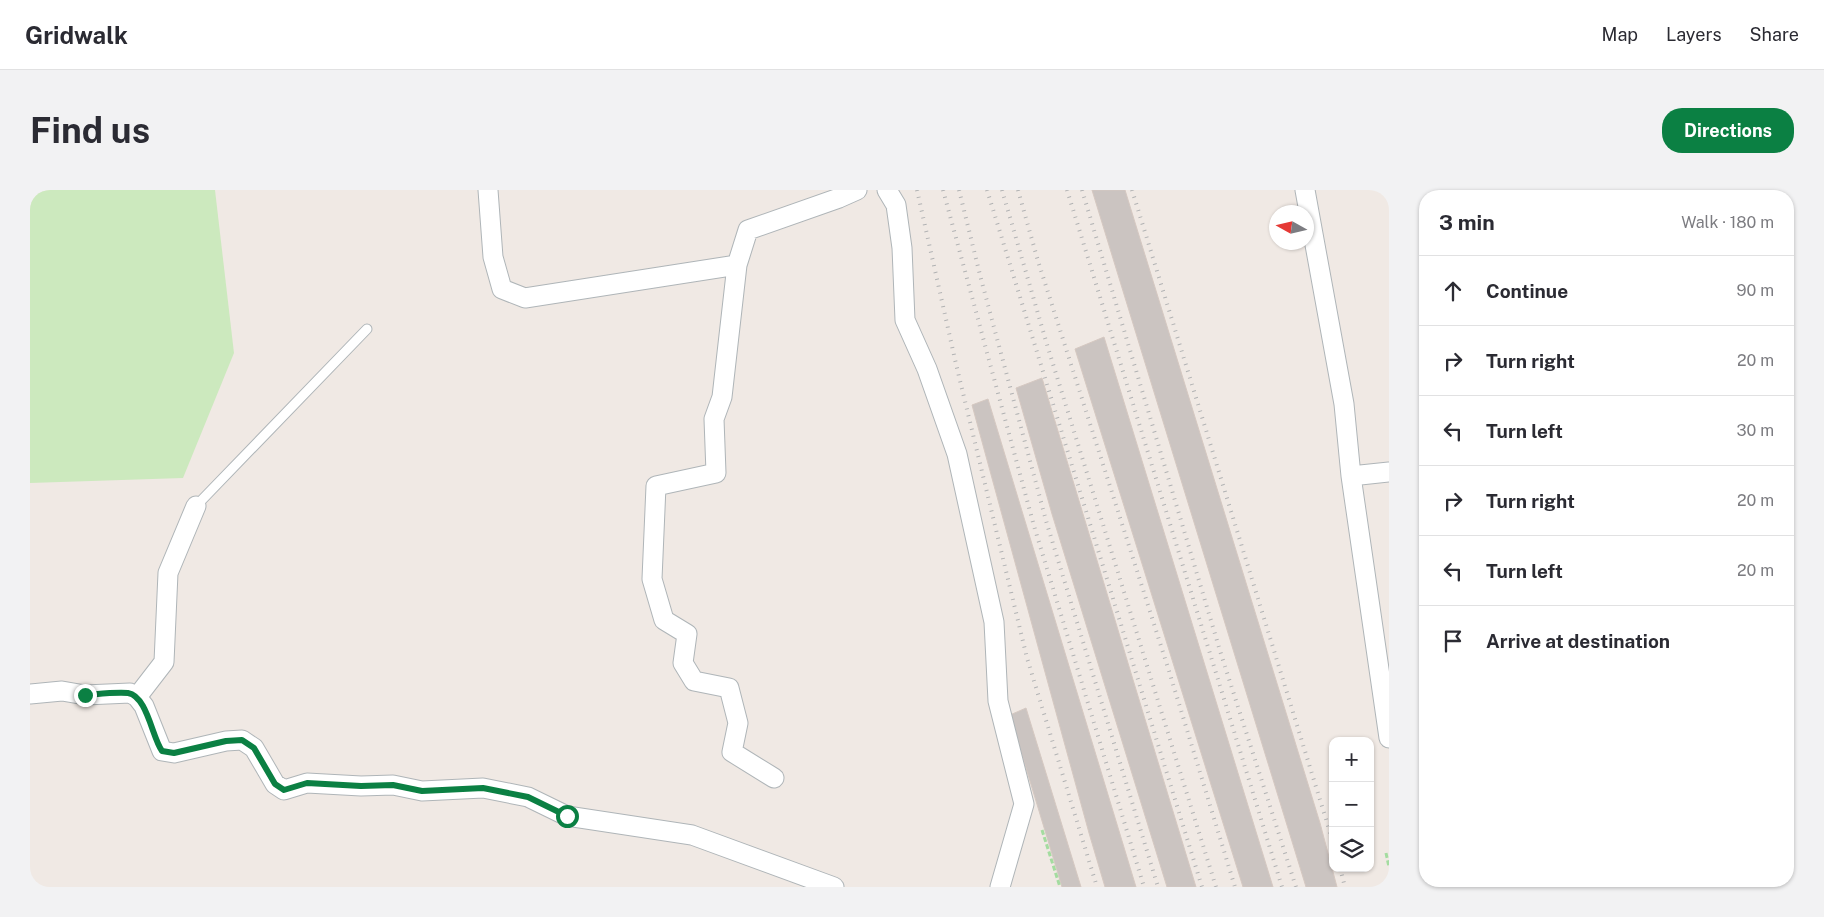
<!DOCTYPE html>
<html lang="en">
<head>
<meta charset="utf-8">
<style>
	:root { --surface:#fff; --page:#f2f2f3; --text:#2b2b33; --muted:#7c7c81; --line:#e1e1e2; --accent:#0b8043 }
	body { margin:0; font-family:"Public Sans",sans-serif; background:var(--page); color:var(--text) }
	.controls { position:absolute; right:15px; bottom:15px; display:grid; overflow:hidden; border-radius:10px; box-shadow:0 1px 4px #0004 }
	.controls button { width:45px; height:45px; display:grid; place-items:center; padding:0; border:0; border-bottom:1px solid var(--line); background:var(--surface); color:var(--text); font:25px sans-serif }
	.compass { position:absolute; left:1239px; top:15px; width:45px; height:45px; border-radius:50%; background:var(--surface); box-shadow:0 1px 4px #0004; rotate:278deg }
	.stop { position:absolute; width:15px; height:15px; margin:-11px; border:4px solid #0b8043; border-radius:50%; background:#fff }
	.stop.end { background:#0b8043; border-color:#fff; box-shadow:0 1px 5px #0008 }
	.list { margin:0; padding:0; list-style:none }
	h2 { display:flex; justify-content:space-between; align-items:center; height:65px; margin:0; padding:0 20px; font-size:21px }
	h2 small { font-size:16px; font-weight:400; color:var(--muted) }
	.list li { display:grid; grid-template-columns:32px 1fr auto; gap:15px; align-items:center; box-sizing:border-box; height:70px; padding:0 20px; border-top:1px solid var(--line) }
	.list b { display:block; font-size:19px; white-space:nowrap }
	.list em { font-size:16px; font-style:normal; color:var(--muted) }
	.icon { flex:none; width:28px; height:28px; fill:none; stroke:currentColor; stroke-width:2; stroke-linecap:round; stroke-linejoin:round }
	.map { position:relative; flex:none; width:1359px; height:697px; overflow:hidden; border-radius:20px }
	header { display:flex; align-items:center; gap:30px; box-sizing:border-box; height:70px; padding:0 25px; background:var(--surface); border-bottom:1px solid var(--line) }
	header strong { font-size:24px }
	nav { display:flex; gap:28px; margin-inline-start:auto; font-size:18px }
	.intro { display:flex; align-items:center; justify-content:space-between; box-sizing:border-box; height:120px; padding:0 30px }
	h1 { margin:0; font-size:35px }
	.button { padding:12px 22px; border-radius:20px; background:var(--accent); color:#fff; font-size:18px; font-weight:700 }
	main { display:flex; gap:30px; padding:0 30px }
	aside { flex:1; background:var(--surface); border-radius:20px; box-shadow:0 1px 4px #0004 }
	.map>svg:first-child { display:block }
	.green { fill:#cce9be }
	.building { fill:#cbc4c1; stroke:#d5c8c1 }
	.lines { fill:none; stroke-linecap:round; stroke-linejoin:round }
	.service-casing { stroke:#afb5b8; stroke-width:11 }
	.minor-casing { stroke:#afb5b8; stroke-width:21 }
	.path { stroke:#a4dca0; stroke-width:3; stroke-dasharray:5 2.5; stroke-linecap:butt }
	.service { stroke:#fff; stroke-width:9 }
	.minor { stroke:#fff; stroke-width:19 }
	.rail { stroke:#b1b2b3; stroke-width:4; stroke-dasharray:1 6; stroke-linecap:butt }
	.route { stroke:#0b8043; stroke-width:6 }
</style>
</head>
<body>
<header>
<strong>Gridwalk</strong>
<nav><a>Map</a><a>Layers</a><a>Share</a></nav>
</header>
<div class="intro"><h1>Find us</h1><a class="button">Directions</a></div>
<main>
<div class="map">
<svg width="1359" height="697" viewBox="0 0 1359 697">
	<rect width="100%" height="100%" fill="#f0e9e4"/>
	<!-- green -->
	<path class="green" d="M0,0H185L204,163L153,288L0,293Z"/>
	<!-- building -->
	<path class="building" d="M1062,0H1095L1290,633L1307,697H1276Z
		M1074,147L1243,697H1213L1045,159Z
		M1012,188L1104,493L1166,697H1137L1022,324L986,198Z
		M958,209L1106,697H1075L1059,643L942,215Z
		M996,518L1051,697H1032L980,525Z"/>
	<g class="lines">
		<defs>
			<path id="service" d="M166,316L337,139"/>
			<path id="minor" d="M458,0L463,67L472,99L495,108L707,75L718,40L809,8L827,0
				M857,0L866,15L872,58L875,130L897,179L927,264L964,432L968,511L994,614L970,697
				M1275,0L1314,214L1321,286L1359,548
				M707,75L692,207L684,229L686,283L626,296L622,389L634,430L657,444L653,473L664,491L699,498L708,533L702,562L744,588
				M1321,286L1359,282
				M0,504L32,501L55,505L100,503L107,507L114,516L132,561L144,563L196,551L212,550L224,558L245,594L254,600L277,593L331,596L363,595L392,601L453,598L498,607L537,626L662,645L804,697
				M107,507L134,472L138,383L166,316"/>
		</defs>
		<!-- service casing -->
		<use href="#service" class="service-casing"/>
		<!-- minor casing -->
		<use href="#minor" class="minor-casing"/>
		<!-- path -->
		<path class="path" d="M1012,640L1030,697
			M1356,663L1359,677"/>
		<!-- service -->
		<use href="#service" class="service"/>
		<!-- minor -->
		<use href="#minor" class="minor"/>
		<!-- rail -->
		<path class="rail" d="M887,0L926,174L997,468L1067,697
			M913,0L1004,336L1114,697
			M929,0L951,89L1017,334L1128,697
			M957,0L1172,697
			M972,0L1018,158L1186,697
			M988,0L1008,71L1139,481L1205,697
			M1037,0L1252,697
			M1052,0L1191,464L1266,697
			M1102,0L1303,652
			M1310,678L1315,697"/>
	</g>
	<g class="lines">
		<!-- route -->
		<path class="route" d="M55,505C69,504 84,502 98,503C117,506 122,547 132,561L144,563L196,551L212,550L224,558L245,594L254,600L277,593L331,596L363,595L392,601L453,598L498,607L537,626"/>
	</g>
</svg>
<div class="controls">
<button>+</button>
<button>−</button>
<button><svg class="icon" aria-label="layers" viewBox="0 0 24 24"><path d="M12 4l9 5-9 5-9-5zM3 14l9 5 9-5"/></svg></button>
</div>
<svg class="compass" viewBox="-18 -18 36 36"><path d="M0-13l5 13h-10z" fill="#e53935"/><path d="M0 13l5-13h-10z" fill="#7c7c81"/></svg>
<div class="stop" style="left:537px;top:626px"></div>
<div class="stop end" style="left:55px;top:505px"></div>
</div>
<aside>
<h2>3 min<small>Walk · 180 m</small></h2>
<ul class="list">
<li><svg class="icon" aria-label="ahead" viewBox="0 0 24 24"><path d="M12 20V5M6 11l6-6 6 6"/></svg><div><b>Continue</b></div><em>90 m</em></li>
<li><svg class="icon" aria-label="right" viewBox="0 0 24 24"><path d="M7 20v-9h11M14 6l5 5-5 5"/></svg><div><b>Turn right</b></div><em>20 m</em></li>
<li><svg class="icon" aria-label="left" viewBox="0 0 24 24"><path d="M17 20v-9H6M10 6l-5 5 5 5"/></svg><div><b>Turn left</b></div><em>30 m</em></li>
<li><svg class="icon" aria-label="right" viewBox="0 0 24 24"><path d="M7 20v-9h11M14 6l5 5-5 5"/></svg><div><b>Turn right</b></div><em>20 m</em></li>
<li><svg class="icon" aria-label="left" viewBox="0 0 24 24"><path d="M17 20v-9H6M10 6l-5 5 5 5"/></svg><div><b>Turn left</b></div><em>20 m</em></li>
<li><svg class="icon" aria-label="arrive" viewBox="0 0 24 24"><path d="M6 21V4h12l-3 4 3 4H6"/></svg><div><b>Arrive at destination</b></div></li>
</ul>
</aside>
</main>
</body>
</html>
